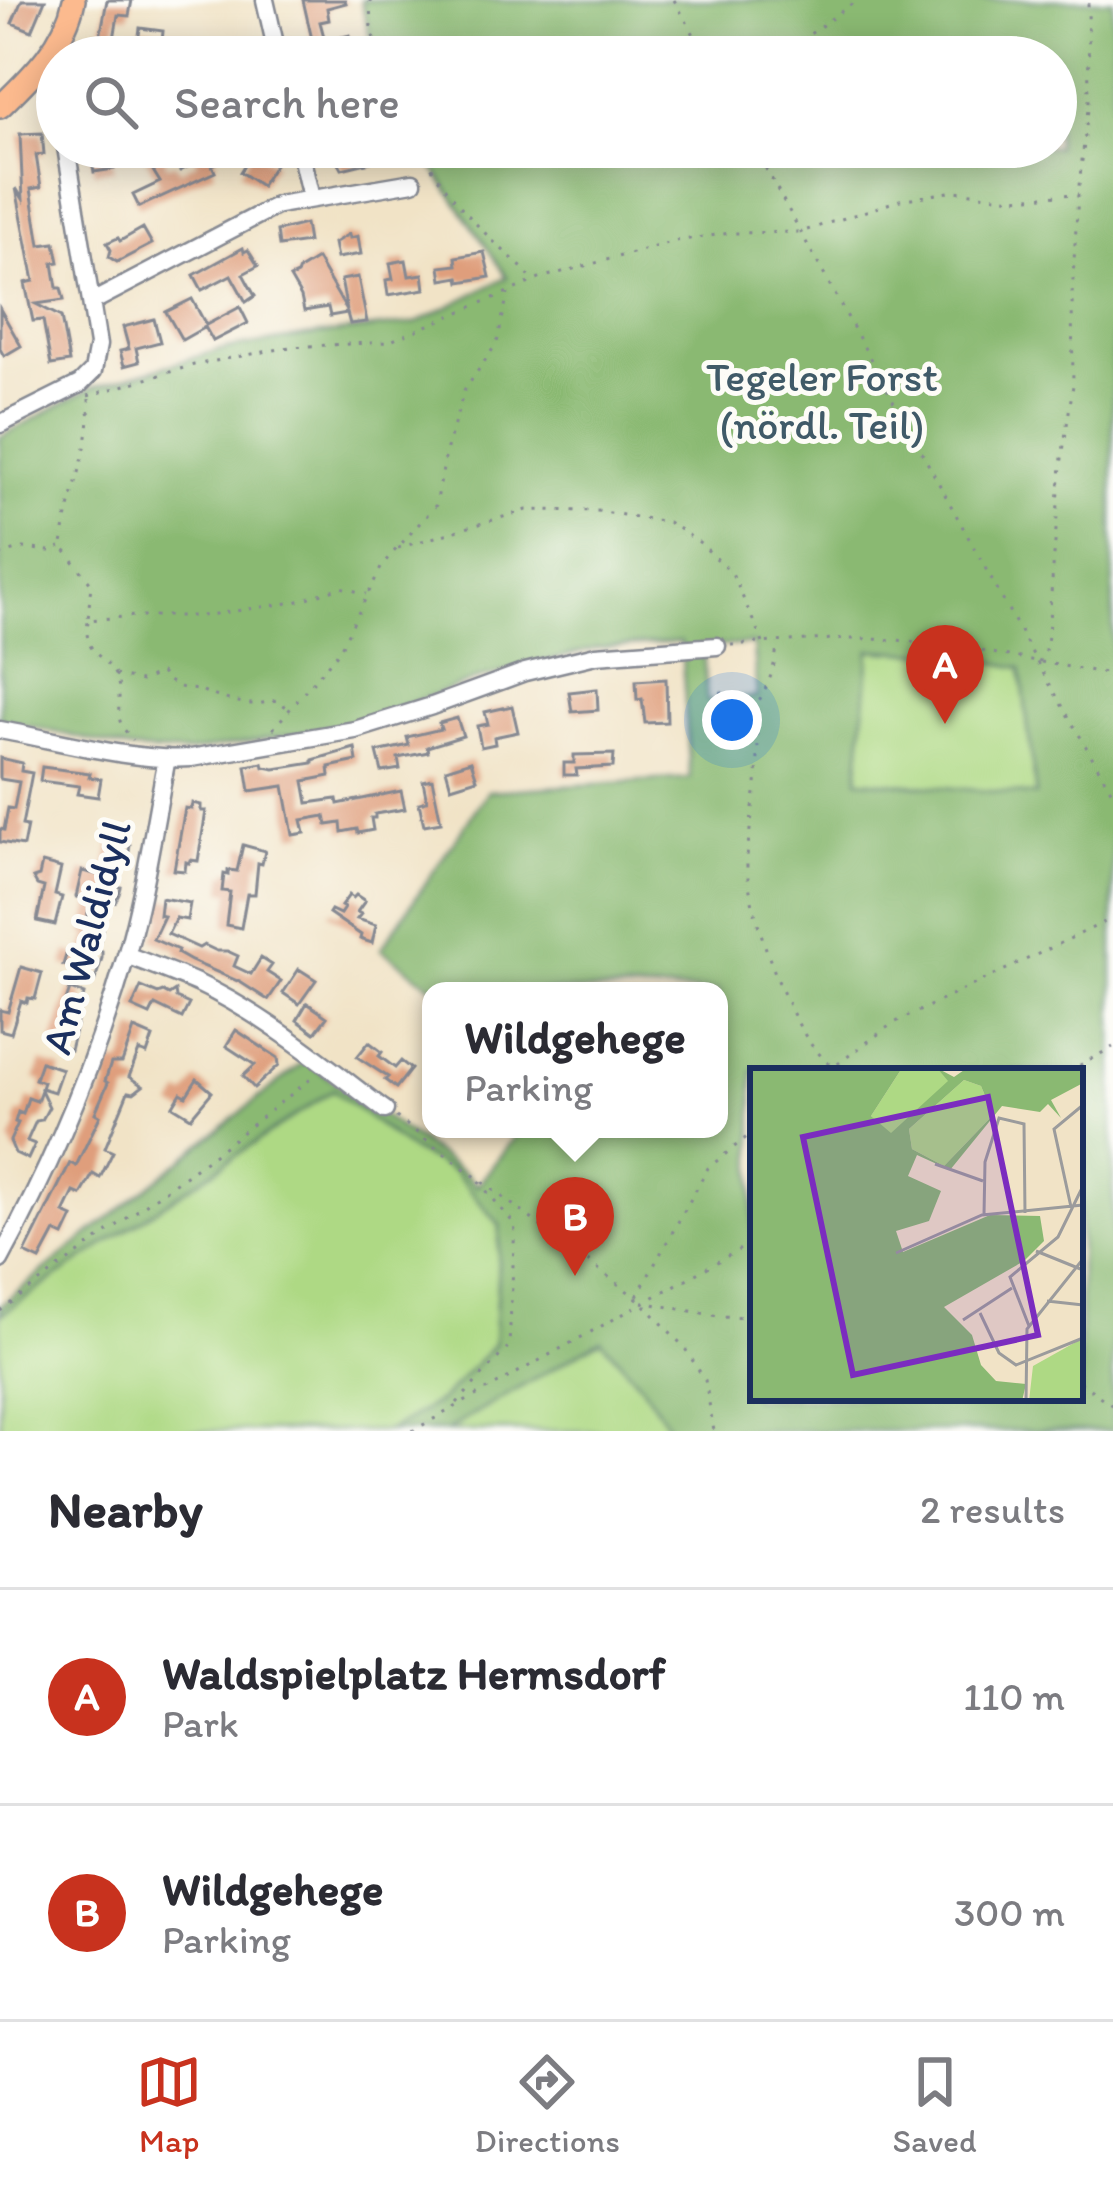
<!DOCTYPE html>
<html lang="en">
<head>
<meta charset="utf-8">
<style>
	:root { --surface:#fff; --page:#f2f2f3; --text:#2b2b33; --muted:#7c7c81; --line:#e1e1e2; --accent:#c8321e }
	body { margin:0; font-family:Itim,sans-serif; background:var(--page); color:var(--text) }
	.you { position:absolute; left:732px; top:720px; width:42px; height:42px; margin:-30px; border:9px solid #fff; border-radius:50%; background:#1a73e8; box-shadow:0 0 0 18px #1a73e833 }
	.badge { display:grid; place-items:center; width:78px; height:78px; border-radius:50%; background:var(--accent); color:#fff; font-size:39px; font-weight:700 }
	.pin { position:absolute; translate:-50% -99px; filter:drop-shadow(0 3px 6px #0008) }
	.pin::after { content:''; position:absolute; top:63px; width:42px; height:36px; background:inherit; clip-path:polygon(0 0,100% 0,50% 100%) }
	.popup { position:absolute; left:422px; top:982px; width:306px; height:156px; box-sizing:border-box; display:grid; place-content:center; border-radius:24px; background:var(--surface); filter:drop-shadow(0 3px 9px #0005); font-size:39px; white-space:nowrap; color:var(--muted) }
	.popup b { font-size:45px; color:var(--text) }
	.popup::after { content:''; position:absolute; left:50%; top:100%; margin-left:-24px; border:24px solid transparent; border-top-color:var(--surface) }
	.list { margin:0; padding:0; list-style:none }
	h2 { display:flex; justify-content:space-between; align-items:center; height:156px; margin:0; padding:0 48px; font-size:51px }
	h2 small { font-size:39px; font-weight:400; color:var(--muted) }
	.list li { display:grid; grid-template-columns:78px 1fr auto; gap:36px; align-items:center; box-sizing:border-box; height:216px; padding:0 48px; border-top:3px solid var(--line) }
	.list b { display:block; font-size:45px; white-space:nowrap }
	.list p { margin:0; font-size:39px; white-space:nowrap; color:var(--muted) }
	.list em { font-size:39px; font-style:normal; color:var(--muted) }
	.icon { flex:none; width:66px; height:66px; fill:none; stroke:currentColor; stroke-width:2; stroke-linecap:round; stroke-linejoin:round }
	.map { position:relative; flex:none; width:1113px; height:1431px; overflow:hidden }
	.search { position:absolute; background:var(--surface); box-shadow:0 6px 30px #0003; left:36px; right:36px; top:36px; height:132px; display:flex; align-items:center; gap:30px; box-sizing:border-box; padding:0 42px; border-radius:66px; color:var(--muted); font-size:45px }
	.sheet { height:588px; background:var(--surface) }
	nav { display:flex; justify-content:space-around; align-items:center; box-sizing:border-box; height:168px; border-top:3px solid var(--line); background:var(--surface); font-size:33px; color:var(--muted) }
	nav a { display:grid; justify-items:center; gap:6px }
	nav .on { color:var(--accent) }
	.map>svg:first-child { display:block }
	.green { fill:#aed984; stroke:#648471; stroke-width:3 }
	.forest { fill:#8ab972; stroke:#527468; stroke-width:3; fill-rule:evenodd }
	.building { fill:#df9e7b }
	.lines { fill:none; stroke-linecap:round; stroke-linejoin:round }
	.minor-casing { stroke:#868992; stroke-width:21 }
	.major-casing { stroke:#868992; stroke-width:26 }
	.path { stroke:#868992; stroke-width:3; stroke-dasharray:3 9; stroke-linecap:butt }
	.minor { stroke:#fff; stroke-width:16 }
	.major { stroke:#fcba8e; stroke-width:21 }
	.labels { text-anchor:middle; dominant-baseline:central; stroke-width:10; stroke-linejoin:round; paint-order:stroke }
	.park-label { font-size:42px; fill:#405a68; stroke:#fdfcf7 }
	.street-label { font-size:42px; fill:#1b2f5e; stroke:#fdfcf7 }
	.inset-road { fill:none; stroke:#9b9b9c; stroke-width:3 }
	.view { fill:#7b2cbf; fill-opacity:0.15; stroke:#7b2cbf; stroke-width:6 }
	.inset-edge { fill:none; stroke:#1b2f5e; stroke-width:6 }
</style>
</head>
<body>
<div class="map">
<svg width="1113" height="1431" viewBox="0 0 1113 1431">
	<rect width="100%" height="100%" fill="#fdfcf7"/>
	<filter id="ink" filterUnits="userSpaceOnUse"><feTurbulence type="fractalNoise" baseFrequency=".00833" numOctaves="2"/><feDisplacementMap in="SourceGraphic" scale="24" xChannelSelector="R" yChannelSelector="G"/><feConvolveMatrix kernelMatrix="1 2 1 2 8 2 1 2 1" color-interpolation-filters="sRGB"/></filter>
	<filter id="wash" filterUnits="userSpaceOnUse"><feTurbulence type="fractalNoise" baseFrequency=".004" numOctaves="4" result="noise"/><feDisplacementMap in="SourceGraphic" scale="48" xChannelSelector="R" yChannelSelector="G"/><feGaussianBlur stdDeviation="2.7" result="paint"/><feColorMatrix in="noise" values="0 0 0 0 0 0 0 0 0 0 0 0 0 0 0 0 0 1.4 0 .05"/><feComposite in="paint" operator="in"/></filter>
	<g filter="url(#wash)">
		<rect width="100%" height="100%" fill="#f1e3c6"/>
		<!-- green -->
		<path class="green" d="M869,650L959,655L1021,668L1037,796L857,780Z
			M333,1090L411,1150L454,1172L500,1225L494,1345L441,1400L388,1431H0V1315Z
			M601,1340L643,1387L672,1431H446Z"/>
		<!-- forest -->
		<path class="forest" d="M361,0H1113V1431H672L643,1387L601,1340L446,1431H388L441,1400L494,1345L500,1225L454,1172L411,1150L333,1090L0,1315V1306L305,1061L467,1175L477,1186L521,1129H719V991H438L381,949L488,791L690,778L681,642L598,648L478,679L353,724L184,753L131,750L0,719V437L92,388L220,350L306,336L416,323L507,277L419,147H1056V57H375ZM753,644L757,697L707,701L703,647ZM870,650L959,655L1021,668L1036,795L858,780ZM753,1071H1080V1398H753Z"/>
		<g id="blocks">
			<!-- building -->
			<path class="building" d="M22,0H45L32,31L12,23Z
				M107,0H132L129,16L118,15L113,45L99,43Z
				M303,0H345L346,3L327,8L329,20L320,22L325,41L350,35L355,55L304,57L302,47L313,44Z
				M140,28L163,31L162,42L177,44L178,57H165L166,54L137,50Z
				M42,133L44,154L36,155L41,187L31,189L40,245L55,243L59,262L53,263L57,288H61L64,300L36,304L61,317L69,362L51,365L43,320L33,321L25,283L34,281L16,188L23,199L20,134Z
				M97,147H110L114,169L94,172L90,148Z
				M144,147H163L166,166L175,164L180,171L197,162L194,147H209L217,163L212,165L215,172L139,207L133,195L160,182L147,161Z
				M331,147H421V149L388,160L387,158L342,169Z
				M253,151L275,164L261,186L240,172Z
				M305,224L308,242L279,246L277,231Z
				M143,228L152,244L117,262L109,257L111,250L107,243L118,238L120,241Z
				M349,234L350,238L358,236L361,254L337,258L334,243Z
				M243,248L244,252L248,250L258,266L243,274L255,296L246,302L231,275L202,290L194,275Z
				M484,252L490,277L460,282L459,277L442,280L440,267L457,265L456,257Z
				M317,259L347,311L341,280L358,277L367,322L350,324L347,313L330,316L328,307L304,311L301,297L290,278L297,275L299,270Z
				M406,260L409,276L423,274L425,289L388,295L386,280L393,279L390,263Z
				M192,299L206,325L240,307L248,323L213,341L205,327L182,340L166,312Z
				M0,309L21,346L4,356L0,349Z
				M154,319L160,342L136,348L139,362L124,366L120,351L129,349L123,327Z
				M666,679L667,722L645,723L642,699L637,700L636,681Z
				M597,689L598,710L572,712L569,692Z
				M512,706L518,732L494,737L495,744L481,747L477,726L488,724L485,712Z
				M457,718L463,736L427,747L428,752L398,758L400,769L382,772L377,752L409,745L407,737L441,729L439,723Z
				M355,748L357,761L329,767L330,776L304,781L308,803L337,799L338,804L401,791L405,809L375,814V818H371L373,830L358,833L357,829L342,832L341,823L327,825L325,816L302,820L305,833L293,835L284,786L250,791L246,766L263,763L264,767L275,769L313,763V760Z
				M614,754L613,767L576,769L577,775H564V763H574V755Z
				M0,758L22,763L21,771L32,773L22,825L27,826L23,846L0,842V829L4,830L8,808L14,809L19,782L0,779Z
				M471,761L477,779L451,787L446,769Z
				M42,767L90,773L89,777L101,779L98,797L77,794L79,786L40,781Z
				M432,779L441,822L424,825L419,803L427,801L423,781Z
				M192,803L201,805V811H206L198,861L190,860L189,863L186,862L185,871L174,870L185,808L191,809Z
				M112,837L125,839V844L130,845L127,866L122,865L117,886L121,887L119,894L115,902L110,900L104,920L98,950L102,951V958L95,980L82,976L84,971L63,965L67,952L81,956L88,934L83,933L91,901L76,897L82,871L104,876Z
				M243,845L265,851L262,864L258,863L255,894H247L241,928L226,925L230,892L222,891L224,874L228,875V870L237,871Z
				M42,863L61,868L55,895L62,897L55,925L37,921L44,887L37,885L33,878L39,876Z
				M349,895L353,898L356,895L365,901L357,912L361,914L357,919L376,925L372,943L360,939L361,935L329,913L331,910L340,914L344,908L341,906Z
				M161,898L190,903L187,920L176,918L168,934L199,948L204,945L217,951H227L238,956L234,966L251,974L261,958L272,965L267,972L281,981L268,1000L240,982L191,961L177,953L178,950L153,939L164,916L159,915Z
				M21,967L42,973L35,999L28,998L27,1003L21,1001L11,1033L0,1030V1010L8,1012Z
				M299,969L316,980L299,1004L283,993Z
				M141,987L158,994L163,992L169,995L175,991L176,998L189,1004L182,1018L155,1005L150,1015L132,1007Z
				M70,989L84,994L70,1050L52,1043Z
				M307,1003L327,1017L315,1033L297,1020Z
				M134,1029L153,1037L147,1054L139,1051L129,1077L143,1086L134,1093L128,1092L105,1148L113,1152L100,1178L93,1174L81,1195L74,1192L64,1213L73,1217L64,1236L55,1232L40,1260L25,1253L70,1163L76,1166L100,1116L95,1113L108,1083L105,1081L111,1063H122Z
				M236,1030L278,1058L279,1065L254,1088L243,1076L255,1065L226,1046Z
				M369,1042L382,1052L379,1056L395,1068L401,1061L411,1069L396,1088L385,1080L388,1077L357,1057Z
				M41,1062L62,1069L54,1092L41,1088L43,1082L35,1079Z
				M197,1079L212,1092L191,1117L173,1106L181,1093L186,1096Z
				M41,1090L49,1107L42,1120L36,1121L27,1141L35,1144L28,1159L15,1153L10,1141L18,1123L15,1122L18,1112L23,1114L28,1098L37,1101Z"/>
		</g>
	</g>
	<g filter="url(#ink)">
		<use href="#blocks" fill-opacity="0" stroke="#868992" stroke-width="3"/>
		<g class="lines">
			<defs>
				<path id="minor" d="M265,0L278,57
					M41,65L54,78L57,96
					M299,147L311,198
					M92,302L278,205L413,182
					M0,424L80,384L93,371L98,345L66,147
					M0,730C56,740 135,762 191,758L355,730L432,706L525,672L596,655L717,646
					M126,955C150,964 174,973 197,983C265,1015 325,1065 385,1110
					M0,1260C53,1163 95,1063 126,956C145,891 154,824 167,758"/>
				<path id="major" d="M0,107C32,76 65,45 74,0"/>
			</defs>
			<!-- minor casing -->
			<use href="#minor" class="minor-casing"/>
			<!-- major casing -->
			<use href="#major" class="major-casing"/>
			<!-- path -->
			<path class="path" d="M370,0L371,30L381,57
				M674,0L707,57
				M784,57L788,50L857,0
				M419,147C437,178 458,206 484,232C500,249 518,261 532,280
				M754,147L1038,664L1113,793
				M88,396L194,365L290,347L388,342L544,277L676,241L730,233L801,232L900,200L955,191L1013,198L1078,194
				M89,399C92,455 67,495 62,546L91,583L88,620L136,616H202L295,602L341,587L366,594
				M398,548L527,510L597,511L668,522L699,542L732,573L763,643
				M0,555L24,548L49,551L60,547
				M88,622C83,652 100,652 114,673C124,689 115,708 121,724C123,730 129,734 133,740
				M731,645C796,640 872,635 937,644C996,652 1054,666 1113,674
				M1039,662L1047,646L1061,465L1073,385L1072,295L1078,194L1089,101L1088,0
				M115,675L141,681L161,673C171,685 184,691 200,689C209,696 242,704 254,704C262,704 269,701 277,700L289,709
				M720,692C735,697 749,702 754,719C765,758 750,815 747,857C744,902 785,1011 813,1047C819,1054 826,1061 832,1067
				M753,710C767,689 776,668 777,643
				M273,729L339,651L383,564L436,505L447,448L464,391L497,343L508,293
				M828,1071L892,1024L1113,918
				M1069,1071L1113,1047
				M396,1117L642,1302L684,1347L705,1380L714,1431
				M637,1296L708,1168L753,1132
				M642,1302L718,1316L753,1317
				M0,1311L209,1158L316,1075
				M1080,1382L1113,1406
				M457,1403L509,1346L515,1225L475,1177
				M412,1431L753,1242"/>
			<!-- minor -->
			<use href="#minor" class="minor"/>
			<!-- major -->
			<use href="#major" class="major"/>
		</g>
	</g>
	<g class="labels">
		<!-- park labels -->
		<g class="park-label">
			<text x="822" y="376">Tegeler Forst<tspan x="822" dy="48">(nördl. Teil)</tspan></text>
		</g>
		<!-- street labels -->
		<g class="street-label">
			<text transform="translate(86 937) rotate(-75)">Am Waldidyll</text>
		</g>
	</g>
	<!-- overview -->
	<g transform="translate(750 1068)">
		<rect width="333" height="333" fill="#f1e3c6"/>
		<path d="M152,0H187L199,13L141,66L121,48ZM214,12L231,18L243,47L194,98L162,81L159,61ZM333,270V333H279L283,298Z" fill="#aed984"/>
		<path d="M0,0H152L121,48L141,65L198,13L187,0L204,9L217,0H333V15L301,32L311,50L298,36L290,44L252,38L200,102L167,87L158,108L191,123L179,153L146,163L153,184L240,147L290,148L294,173L274,193L194,239L222,267L231,297L246,313L276,316L272,333H0ZM214,12L231,18L243,47L194,98L162,81L159,61Z" fill="#8ab972" fill-rule="evenodd"/>
		<path class="inset-road" d="M185,96L233,113M321,139L304,61L333,37M234,147L235,94L249,50L274,56L275,145M286,183L333,202M146,185L232,147L333,137M297,233L333,237M230,245L249,285L266,297L333,270M213,252L262,220M279,258L260,209L308,169L333,118M276,333L277,261L333,191"/>
		<path class="view" d="M238,29L288,267L103,307L53,69Z"/>
		<rect width="333" height="333" class="inset-edge"/>
	</g>
</svg>
<div class="you"></div>
<div class="pin badge" style="left:945px;top:724px">A</div>
<div class="pin badge" style="left:575px;top:1276px">B</div>
<div class="popup"><b>Wildgehege</b>Parking</div>
<div class="search"><svg class="icon" aria-label="search" viewBox="0 0 24 24"><circle cx="10" cy="10" r="6"/><path d="M15 15l6 6"/></svg>Search here</div>
</div>
<section class="sheet">
<h2>Nearby<small>2 results</small></h2>
<ul class="list">
<li><span class="badge">A</span><div><b>Waldspielplatz Hermsdorf</b><p>Park</p></div><em>110 m</em></li>
<li><span class="badge">B</span><div><b>Wildgehege</b><p>Parking</p></div><em>300 m</em></li>
</ul>
</section>
<nav>
<a class="on"><svg class="icon" aria-label="map" viewBox="0 0 24 24"><path d="M3 6l6-2 6 2 6-2v14l-6 2-6-2-6 2zM9 4v14M15 6v14"/></svg>Map</a>
<a><svg class="icon" aria-label="directions" viewBox="0 0 24 24"><path d="M12 3l9 9-9 9-9-9zM9 14v-3h6M13 9l2 2-2 2"/></svg>Directions</a>
<a><svg class="icon" aria-label="saved" viewBox="0 0 24 24"><path d="M7 4h10v16l-5-4-5 4z"/></svg>Saved</a>
</nav>
</body>
</html>
